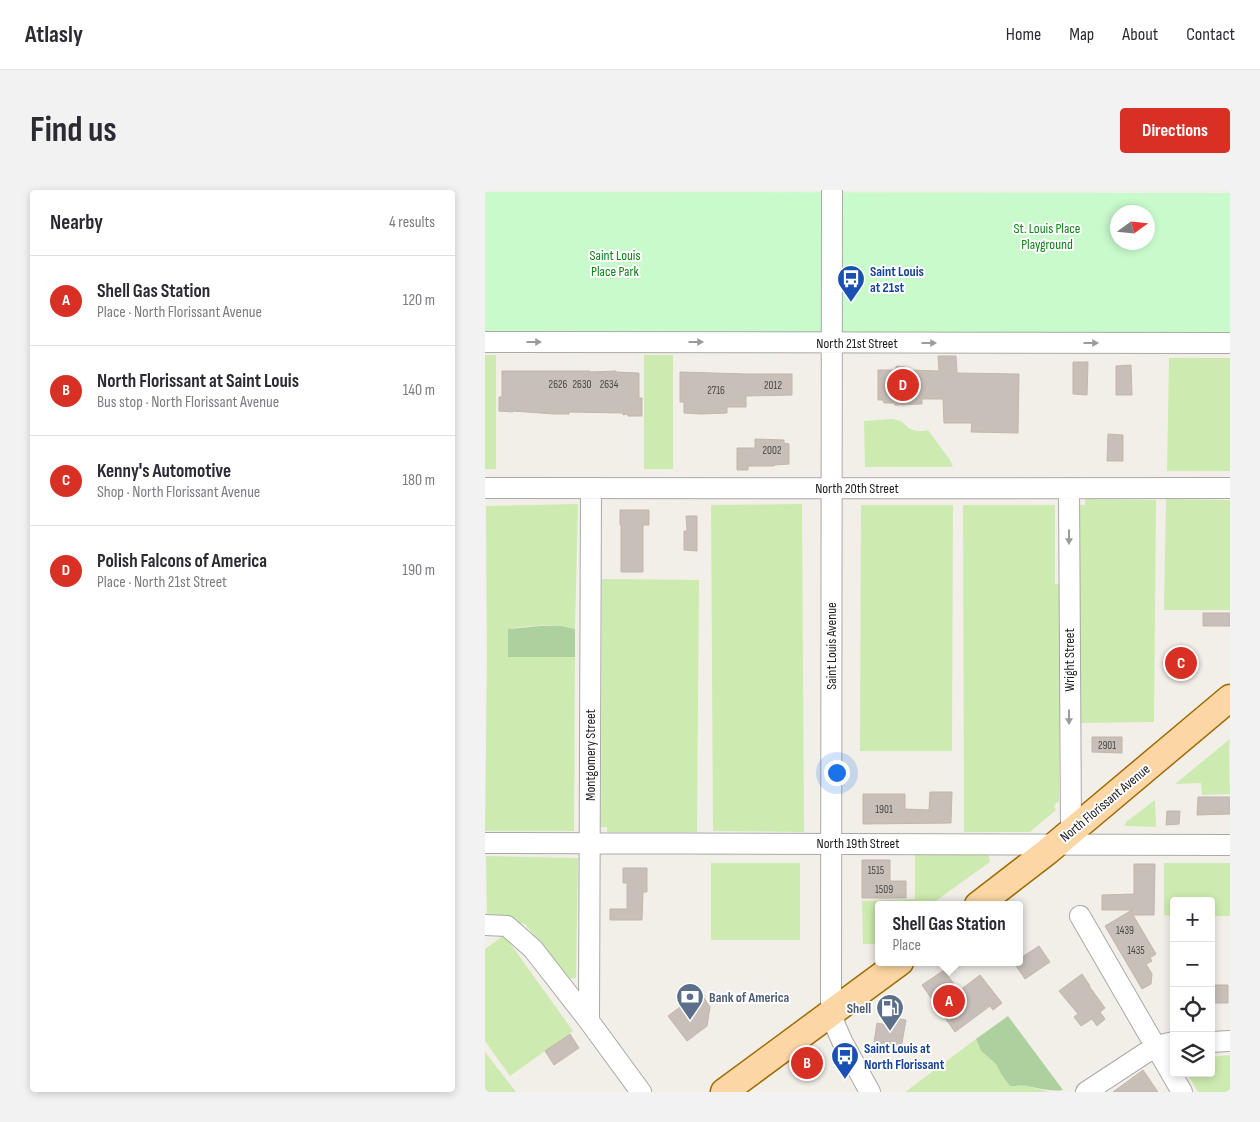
<!DOCTYPE html>
<html lang="en">
<head>
<meta charset="utf-8">
<style>
	:root { --surface:#fff; --page:#f2f2f3; --text:#2b2b33; --muted:#7c7c81; --line:#e1e1e2; --accent:#d93025 }
	body { margin:0; font-family:"Sofia Sans Condensed",sans-serif; background:var(--page); color:var(--text) }
	.controls { position:absolute; right:15px; bottom:15px; display:grid; overflow:hidden; border-radius:5px; box-shadow:0 2px 8px #0003 }
	.controls button { width:45px; height:45px; display:grid; place-items:center; padding:0; border:0; border-bottom:1px solid var(--line); background:var(--surface); color:var(--text); font:25px sans-serif }
	.compass { position:absolute; left:625px; top:15px; width:45px; height:45px; border-radius:50%; background:var(--surface); box-shadow:0 2px 8px #0003; rotate:75deg }
	.you { position:absolute; left:351px; top:582px; width:18px; height:18px; margin:-12px; border:4px solid #fff; border-radius:50%; background:#1a73e8; box-shadow:0 0 0 8px #1a73e833 }
	.badge { display:grid; place-items:center; width:32px; height:32px; border-radius:50%; background:var(--accent); color:#fff; font-size:16px; font-weight:700 }
	.pin { position:absolute; translate:-50% -50%; border:2px solid #fff; box-shadow:0 1px 5px #0006 }
	.popup { position:absolute; left:390px; top:711px; width:148px; height:65px; box-sizing:border-box; display:grid; place-content:center; border-radius:5px; background:var(--surface); filter:drop-shadow(0 1px 4px #0005); font-size:16px; white-space:nowrap; color:var(--muted) }
	.popup b { font-size:19px; color:var(--text) }
	.popup::after { content:''; position:absolute; left:50%; top:100%; margin-left:-10px; border:10px solid transparent; border-top-color:var(--surface) }
	.list { margin:0; padding:0; list-style:none }
	h2 { display:flex; justify-content:space-between; align-items:center; height:65px; margin:0; padding:0 20px; font-size:21px }
	h2 small { font-size:16px; font-weight:400; color:var(--muted) }
	.list li { display:grid; grid-template-columns:32px 1fr auto; gap:15px; align-items:center; box-sizing:border-box; height:90px; padding:0 20px; border-top:1px solid var(--line) }
	.list b { display:block; font-size:19px; white-space:nowrap }
	.list p { margin:0; font-size:16px; white-space:nowrap; color:var(--muted) }
	.list em { font-size:16px; font-style:normal; color:var(--muted) }
	.icon { flex:none; width:28px; height:28px; fill:none; stroke:currentColor; stroke-width:2; stroke-linecap:round; stroke-linejoin:round }
	.map { position:relative; flex:none; width:745px; height:902px; overflow:hidden; border-radius:5px }
	header { display:flex; align-items:center; gap:30px; box-sizing:border-box; height:70px; padding:0 25px; background:var(--surface); border-bottom:1px solid var(--line) }
	header strong { font-size:24px }
	nav { display:flex; gap:28px; margin-inline-start:auto; font-size:18px }
	.intro { display:flex; align-items:center; justify-content:space-between; box-sizing:border-box; height:120px; padding:0 30px }
	h1 { margin:0; font-size:35px }
	.button { padding:12px 22px; border-radius:5px; background:var(--accent); color:#fff; font-size:18px; font-weight:700 }
	main { display:flex; gap:30px; padding:0 30px }
	aside { flex:1; background:var(--surface); border-radius:5px; box-shadow:0 2px 8px #0003 }
	.map>svg:first-child { display:block }
	.grass { fill:#cdebb0 }
	.forest { fill:#add19e }
	.park { fill:#c8facc; fill-rule:evenodd }
	.building { fill:#c7bfb8; stroke:#c4b6ab }
	.lines { fill:none; stroke-linecap:round; stroke-linejoin:round }
	.minor-casing { stroke:#a9a9a9; stroke-width:22 }
	.major-casing { stroke:#a06b00; stroke-width:29 }
	.minor { stroke:#fff; stroke-width:20 }
	.major { stroke:#fcd6a4; stroke-width:26 }
	.oneway { fill:#9c9c9c }
	.labels { text-anchor:middle; dominant-baseline:central; stroke-width:4; stroke-linejoin:round; paint-order:stroke }
	.number-label { font-size:11px; fill:#4b4948 }
	.park-label { font-size:14px; fill:#0c8416; stroke:#fff }
	.transit-label { font-size:14px; font-weight:bold; fill:#164399; stroke:#fff; text-anchor:start }
	.street-label { font-size:14px; fill:#222; stroke:#fff }
	.service-label { font-size:14px; font-weight:bold; fill:#4e5e75; stroke:#fff; text-anchor:start }
</style>
</head>
<body>
<header>
<strong>Atlasly</strong>
<nav><a>Home</a><a>Map</a><a>About</a><a>Contact</a></nav>
</header>
<div class="intro"><h1>Find us</h1><a class="button">Directions</a></div>
<main>
<aside>
<h2>Nearby<small>4 results</small></h2>
<ul class="list">
<li><span class="badge">A</span><div><b>Shell Gas Station</b><p>Place · North Florissant Avenue</p></div><em>120 m</em></li>
<li><span class="badge">B</span><div><b>North Florissant at Saint Louis</b><p>Bus stop · North Florissant Avenue</p></div><em>140 m</em></li>
<li><span class="badge">C</span><div><b>Kenny's Automotive</b><p>Shop · North Florissant Avenue</p></div><em>180 m</em></li>
<li><span class="badge">D</span><div><b>Polish Falcons of America</b><p>Place · North 21st Street</p></div><em>190 m</em></li>
</ul>
</aside>
<div class="map">
<svg width="745" height="902" viewBox="0 0 745 902">
	<rect width="100%" height="100%" fill="#f2efe9"/>
	<!-- grass -->
	<path class="grass" d="M0,165H11V279H0Z
		M159,165H188V279H159Z
		M684,168H745V281H682Z
		M407,229L416,231L425,239L432,241H438L443,240L465,270L468,277H380L379,231Z
		M600,309L671,310L669,532L593,533L594,315H600Z
		M681,309L745,310V420H679Z
		M93,314L90,439C68,434 45,435 23,439V467H90L89,641H0L2,467L1,316Z
		M317,314L319,642L228,641L226,315Z
		M376,315H468L467,561H375Z
		M478,315H570V394H576L574,612L571,613L569,617L571,620L545,642H479Z
		M117,389L214,390L212,642H122V637H116Z
		M745,549L744,559L745,604L717,605L716,593L690,594Z
		M670,610L671,637L640,636L641,632Z
		M430,664H500L504,666L505,672L445,715H394V751L390,754H378L377,711L430,709Z
		M1,666L93,668L91,788L83,789L40,734L2,729Z
		M226,673H315V750H226Z
		M679,673H745V726H726V711H689V726L679,725Z
		M19,745L88,841L25,886L0,851V759Z
		M491,849L496,861L511,874L516,884L525,896L539,895L564,902H420Z
		M0,862L31,902H0Z
		M745,865V902H713L702,883H726V867Z"/>
	<!-- forest -->
	<path class="forest" d="M55,436H76L90,439V467H23V439Z
		M523,826L578,900C566,902 554,898 542,896C536,895 531,896 525,896L516,884L511,874L496,861L491,849Z"/>
	<!-- park -->
	<path class="park" d="M0,2L745,3V146L0,144ZM632,22H662V52H632Z"/>
	<!-- building -->
	<path class="building" d="M453,166H471L472,183L534,184L533,243L486,242L487,233H459L458,209H437V214L410,215V213H399L398,210H393V180H409L412,176L420,177L422,180L454,181Z
		M588,172H603L602,205L588,204Z
		M646,175L647,205H631V176Z
		M17,181H105V182L131,181V182L154,183V208H157V226H143L142,224L138,225V223L84,222V224H69L28,221V222L14,221V207H17Z
		M195,182L261,184H307V205L261,206V217H242V223L216,224L199,223V212H195Z
		M623,244L638,245V271H622Z
		M270,249L299,250V253L304,254V274L289,275V276H263V280H252V258H270Z
		M135,320H164V335H158V382H136V335H135Z
		M201,326H212V361L199,360V341H202Z
		M718,423H745V436H718Z
		M700,458L711,471L691,487L681,474Z
		M607,547H637V563L607,562Z
		M445,602H467L466,633L378,634V604H420V619L444,620Z
		M713,607H745V624L712,625Z
		M682,621H695L694,634L681,635Z
		M377,670H405V691H421V708H377Z
		M649,674H670L669,725H648L671,764L665,768L667,771L661,774L667,784L666,794L657,799L620,736L647,720H617V705L649,704Z
		M138,678H162V702H158L157,730H125V719H142V693H138Z
		M554,756L565,772L540,789L529,773L534,772V769Z
		M459,780L474,801L495,785L517,813L508,820L505,816L470,842L437,795Z
		M597,784L605,796H604L620,818L615,822L620,829L612,836L607,829L596,836L589,827L593,824L574,801Z
		M726,795H743V813H726Z
		M215,802L225,817L222,836L202,851L183,826Z
		M404,827L421,830L415,864L399,861L400,856L389,852L392,833L403,835Z
		M85,844L94,858L69,875L60,861Z
		M658,880L673,902H628Z"/>
	<g class="lines">
		<defs>
			<path id="minor" d="M347,0L346,812L350,835L357,851L385,902
				M0,152L745,153
				M0,298C248,299 497,298 745,298
				M584,298L586,642
				M0,653L745,655
				M595,726L697,902
				M0,735L22,736L48,759L104,831L156,902
				M104,831L106,298
				M726,852L745,851
				M601,902L671,856L689,852"/>
			<path id="major" d="M493,715L563,661L745,508
				M239,902L415,772"/>
		</defs>
		<!-- minor casing -->
		<use href="#minor" class="minor-casing"/>
		<!-- major casing -->
		<use href="#major" class="major-casing"/>
		<!-- minor -->
		<use href="#minor" class="minor"/>
		<!-- major -->
		<use href="#major" class="major"/>
	</g>
	<!-- one-way arrows -->
	<defs><path id="oneway-solid" d="M-6-.8H1V-3.2L6.5 0L1 3.2V.8H-6Z" transform="scale(1.25)"/></defs>
	<g class="oneway">
		<use href="#oneway-solid" transform="translate(49 152)"/>
		<use href="#oneway-solid" transform="translate(211 152)"/>
		<use href="#oneway-solid" transform="translate(444 153)"/>
		<use href="#oneway-solid" transform="translate(606 153)"/>
		<use href="#oneway-solid" transform="translate(584 347) rotate(90)"/>
		<use href="#oneway-solid" transform="translate(584 527) rotate(90)"/>
	</g>
	<!-- icons -->
	<defs>
		<symbol id="bus-pin" viewBox="-11 -11 22 30"><path d="M0 17L-7.5 6A9.5 9.5 0 1 1 7.5 6Z" fill="#1a4fb4" stroke="#fff"/><path d="M-5-6H5V4H4V6H2V4H-2V6H-4V4H-5ZM-3.5-4V0h7V-4ZM-3.5 1.2v1.5H-2V1.2ZM2 1.2v1.5H3.5V1.2Z" fill="#fff"/></symbol>
		<symbol id="bank-pin" viewBox="-11 -11 22 30"><path d="M0 17L-7.5 6A9.5 9.5 0 1 1 7.5 6Z" fill="#5c6f8a" stroke="#fff"/><path d="M-6-4H6V4H-6ZM0-2.3a2.3 2.3 0 1 0 0 4.6a2.3 2.3 0 1 0 0-4.6Z" fill="#fff"/></symbol>
		<symbol id="fuel-pin" viewBox="-11 -11 22 30"><path d="M0 17L-7.5 6A9.5 9.5 0 1 1 7.5 6Z" fill="#5c6f8a" stroke="#fff"/><path d="M-5.5-6h7V0h2V4h1.3V-2.5L3-4.5l.8-.8L6-3V5H2.5V1h-1V6h-7ZM-4.2-4.7v3.2H.2V-4.7Z" fill="#fff"/></symbol>
	</defs>
	<g fill-rule="evenodd">
		<use href="#bus-pin" x="350" y="73" width="32" height="43"/>
		<use href="#bank-pin" x="189" y="791" width="32" height="43"/>
		<use href="#fuel-pin" x="389" y="802" width="32" height="43"/>
		<use href="#bus-pin" x="344" y="850" width="32" height="43"/>
	</g>
	<g class="labels">
		<!-- number labels -->
		<g class="number-label">
			<text x="73" y="194">2626</text>
			<text x="97" y="194">2630</text>
			<text x="124" y="194">2634</text>
			<text x="288" y="195">2012</text>
			<text x="231" y="200">2716</text>
			<text x="287" y="260">2002</text>
			<text x="622" y="555">2901</text>
			<text x="399" y="619">1901</text>
			<text x="391" y="680">1515</text>
			<text x="399" y="699">1509</text>
			<text x="640" y="740">1439</text>
			<text x="651" y="760">1435</text>
		</g>
		<!-- park labels -->
		<g class="park-label">
			<text x="562" y="38">St. Louis Place<tspan x="562" dy="16">Playground</tspan></text>
			<text x="130" y="65">Saint Louis<tspan x="130" dy="16">Place Park</tspan></text>
		</g>
		<!-- transit labels -->
		<g class="transit-label">
			<text x="385" y="81">Saint Louis<tspan x="385" dy="16">at 21st</tspan></text>
			<text x="379" y="858">Saint Louis at<tspan x="379" dy="16">North Florissant</tspan></text>
		</g>
		<!-- street labels -->
		<g class="street-label">
			<text x="372" y="153">North 21st Street</text>
			<text x="372" y="298">North 20th Street</text>
			<text transform="translate(346 456) rotate(-90)">Saint Louis Avenue</text>
			<text transform="translate(584 470) rotate(-90)">Wright Street</text>
			<text transform="translate(105 565) rotate(-90)">Montgomery Street</text>
			<text transform="translate(620 613) rotate(-40)">North Florissant Avenue</text>
			<text x="373" y="653">North 19th Street</text>
		</g>
		<!-- service labels -->
		<g class="service-label">
			<text x="224" y="807">Bank of America</text>
			<text x="386" y="818" text-anchor="end">Shell</text>
		</g>
	</g>
</svg>
<div class="controls">
<button>+</button>
<button>−</button>
<button><svg class="icon" aria-label="locate" viewBox="0 0 24 24"><circle cx="12" cy="12" r="6"/><path d="M12 2v4M12 18v4M2 12h4M18 12h4"/></svg></button>
<button><svg class="icon" aria-label="layers" viewBox="0 0 24 24"><path d="M12 4l9 5-9 5-9-5zM3 14l9 5 9-5"/></svg></button>
</div>
<svg class="compass" viewBox="-18 -18 36 36"><path d="M0-13l5 13h-10z" fill="#e53935"/><path d="M0 13l5-13h-10z" fill="#7c7c81"/></svg>
<div class="you"></div>
<div class="pin badge" style="left:464px;top:811px">A</div>
<div class="popup"><b>Shell Gas Station</b>Place</div>
<div class="pin badge" style="left:322px;top:873px">B</div>
<div class="pin badge" style="left:696px;top:473px">C</div>
<div class="pin badge" style="left:418px;top:195px">D</div>
</div>
</main>
</body>
</html>
